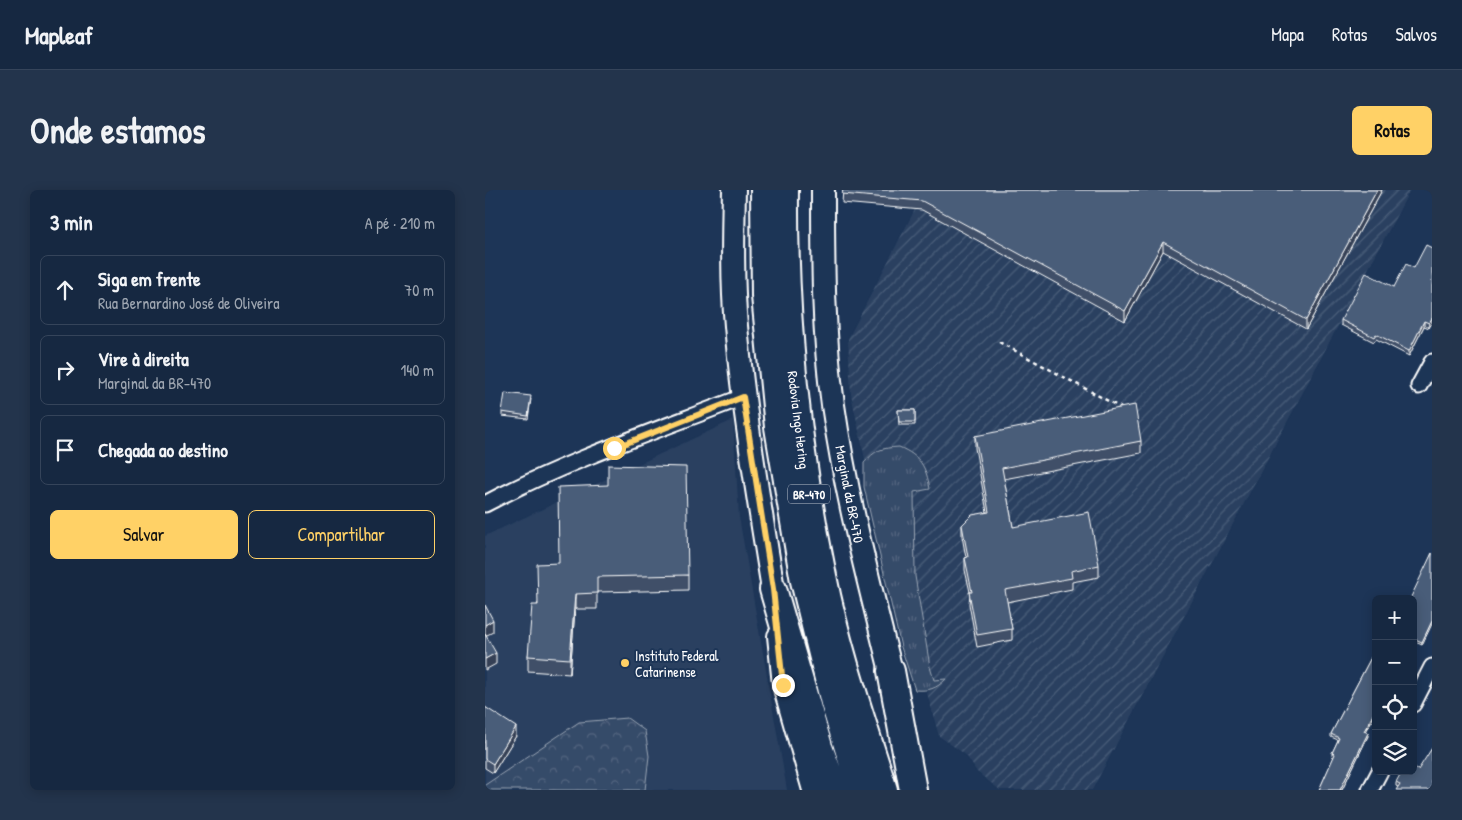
<!DOCTYPE html>
<html lang="pt">
<head>
<meta charset="utf-8">
<style>
	:root { --surface:#162841; --page:#23344c; --text:#f1f3f6; --muted:#9ea6b1; --line:#35445a; --accent:#ffd166 }
	body { margin:0; font-family:"Patrick Hand",sans-serif; background:var(--page); color:var(--text) }
	.controls { position:absolute; right:15px; bottom:15px; display:grid; overflow:hidden; border-radius:8px; box-shadow:0 2px 12px #0003 }
	.controls button { width:45px; height:45px; display:grid; place-items:center; padding:0; border:0; border-bottom:1px solid var(--line); background:var(--surface); color:var(--text); font:25px sans-serif }
	.stop { position:absolute; width:15px; height:15px; margin:-11px; border:4px solid #ffd166; border-radius:50%; background:#fff }
	.stop.end { background:#ffd166; border-color:#fff; box-shadow:0 1px 5px #0008 }
	.list { margin:0; padding:0; list-style:none }
	h2 { display:flex; justify-content:space-between; align-items:center; height:65px; margin:0; padding:0 20px; font-size:21px }
	h2 small { font-size:16px; font-weight:400; color:var(--muted) }
	.list li { display:grid; grid-template-columns:32px 1fr auto; gap:15px; align-items:center; box-sizing:border-box; height:70px; margin:0 10px 10px; padding:0 10px; border:1px solid var(--line); border-radius:8px }
	.list b { display:block; font-size:19px; white-space:nowrap }
	.list p { margin:0; font-size:16px; white-space:nowrap; color:var(--muted) }
	.list em { font-size:16px; font-style:normal; color:var(--muted) }
	.actions { display:flex; gap:10px; padding:15px 20px }
	.actions a { flex:1; padding:11px 0; border:1px solid var(--accent); border-radius:8px; text-align:center; font-size:18px; color:var(--accent) }
	.actions .main { background:var(--accent); color:#111 }
	.icon { flex:none; width:28px; height:28px; fill:none; stroke:currentColor; stroke-width:2; stroke-linecap:round; stroke-linejoin:round }
	.map { position:relative; flex:none; width:947px; height:600px; overflow:hidden; border-radius:8px }
	header { display:flex; align-items:center; gap:30px; box-sizing:border-box; height:70px; padding:0 25px; background:var(--surface); border-bottom:1px solid var(--line) }
	header strong { font-size:24px }
	nav { display:flex; gap:28px; margin-inline-start:auto; font-size:18px }
	.intro { display:flex; align-items:center; justify-content:space-between; box-sizing:border-box; height:120px; padding:0 30px }
	h1 { margin:0; font-size:35px }
	.button { padding:12px 22px; border-radius:8px; background:var(--accent); color:#111; font-size:18px; font-weight:700 }
	main { display:flex; gap:30px; padding:0 30px }
	aside { flex:1; background:var(--surface); border-radius:8px; box-shadow:0 2px 12px #0003 }
	.map>svg:first-child { display:block }
	.built { fill:#2a4161 }
	.industrial { fill:url(#industrial-furrows) }
	.grass { fill:url(#grass-tufts); stroke:#9aa5b4 }
	.forest { fill:url(#forest-crowns); stroke:#9aa5b4 }
	.lines { fill:none; stroke-linecap:round; stroke-linejoin:round }
	.street-casing { stroke:#fff; stroke-width:19 }
	.secondary-casing { stroke:#fff; stroke-width:24 }
	.primary-casing { stroke:#fff; stroke-width:26 }
	.highway-casing { stroke:#fff; stroke-width:30 }
	.path { stroke:#fff; stroke-width:2.5; stroke-dasharray:4 4; stroke-linecap:butt }
	.street { stroke:#1d3557; stroke-width:15 }
	.secondary { stroke:#1d3557; stroke-width:20 }
	.primary { stroke:#1d3557; stroke-width:22 }
	.highway { stroke:#1d3557; stroke-width:26 }
	.wall { fill:#405068; stroke:#fff }
	.shaded-wall { fill:#344155; stroke:#fff }
	.building { fill:#4a5d79; stroke:#fff }
	.route { stroke:#ffd166; stroke-width:6 }
	.poi-dot { fill:#ffd166; stroke:#1d3557; stroke-width:2 }
	.labels { text-anchor:middle; dominant-baseline:central; stroke-width:4; stroke-linejoin:round; paint-order:stroke }
	.shield { fill:#1d3557; stroke:#bbc2cd; stroke-width:1 }
	.shield-label { font-size:12px; font-weight:bold; fill:#fff }
	.street-label { font-size:14px; fill:#fff; stroke:#1d3557 }
	.poi-label { font-size:14px; fill:#fff; stroke:#1d3557; text-anchor:start }
</style>
</head>
<body>
<header>
<strong>Mapleaf</strong>
<nav><a>Mapa</a><a>Rotas</a><a>Salvos</a></nav>
</header>
<div class="intro"><h1>Onde estamos</h1><a class="button">Rotas</a></div>
<main>
<aside>
<h2>3 min<small>A pé · 210 m</small></h2>
<ul class="list">
<li><svg class="icon" aria-label="ahead" viewBox="0 0 24 24"><path d="M12 20V5M6 11l6-6 6 6"/></svg><div><b>Siga em frente</b><p>Rua Bernardino José de Oliveira</p></div><em>70 m</em></li>
<li><svg class="icon" aria-label="right" viewBox="0 0 24 24"><path d="M7 20v-9h11M14 6l5 5-5 5"/></svg><div><b>Vire à direita</b><p>Marginal da BR-470</p></div><em>140 m</em></li>
<li><svg class="icon" aria-label="arrive" viewBox="0 0 24 24"><path d="M6 21V4h12l-3 4 3 4H6"/></svg><div><b>Chegada ao destino</b></div></li>
</ul>
<div class="actions"><a class="main">Salvar</a><a>Compartilhar</a></div>
</aside>
<div class="map">
<svg width="947" height="600" viewBox="0 0 947 600">
	<defs>
		<pattern id="industrial-furrows" width="10" height="10" patternUnits="userSpaceOnUse" patternTransform="scale(1.25)"><rect width="10" height="10" fill="#2a4161"/><path d="M-1 1l2-2M0 10L10 0M9 11l2-2" fill="none" stroke="#4a5e79"/></pattern>
		<pattern id="grass-tufts" width="24" height="20" patternUnits="userSpaceOnUse" patternTransform="scale(1.25)"><rect width="24" height="20" fill="#364b69"/><path d="M3 7l-1-3M5 7V3M7 7l1-3M15 17l-1-3M17 17v-4M19 17l1-3" fill="none" stroke="#546680"/></pattern>
		<pattern id="forest-crowns" width="20" height="18" patternUnits="userSpaceOnUse" patternTransform="scale(1.25)"><rect width="20" height="18" fill="#364b69"/><path d="M2 6a3 3 0 1 1 6 0M12 15a3 3 0 1 1 6 0" fill="none" stroke="#546680"/></pattern>
	</defs>
	<rect width="100%" height="100%" fill="#1d3557"/>
	<filter id="ink" filterUnits="userSpaceOnUse"><feTurbulence type="fractalNoise" baseFrequency=".02" numOctaves="2"/><feDisplacementMap in="SourceGraphic" scale="10" xChannelSelector="R" yChannelSelector="G"/><feConvolveMatrix kernelMatrix="1 2 1 2 8 2 1 2 1" color-interpolation-filters="sRGB"/></filter>
	<g filter="url(#ink)">
		<!-- built -->
		<path class="built" d="M248,230L254,327L302,600H0V346Z"/>
		<!-- industrial -->
		<path class="industrial" d="M440,0H925L607,600H515L492,582L481,565L454,546L391,320L366,204L363,149Z"/>
		<!-- grass -->
		<path class="grass" d="M414,257C435,266 441,276 445,299L429,302L430,386L445,477L449,490L461,489C451,499 444,501 430,500L416,457L379,297V273C390,260 396,258 414,257Z"/>
		<!-- forest -->
		<path class="forest" d="M142,528L160,541L164,566L160,600H0V595L94,532Z"/>
		<g class="lines">
			<defs>
				<path id="street" d="M934,196L947,172
					M0,314C81,271 173,240 258,207
					M928,514L947,477
					M885,600L895,581"/>
				<path id="secondary" d="M293,446L298,495L328,600"/>
				<path id="primary" d="M249,0C248,45 247,91 251,136C259,224 274,312 288,399
					M338,0C338,72 338,144 348,215C361,305 384,393 406,481"/>
				<path id="highway" d="M279,0L280,106L293,237L319,391L349,513L376,600
					M300,0C299,130 312,259 338,386C352,458 377,530 399,600
					M288,399L334,557L350,600
					M406,481L428,600"/>
			</defs>
			<!-- street casing -->
			<use href="#street" class="street-casing"/>
			<!-- secondary casing -->
			<use href="#secondary" class="secondary-casing"/>
			<!-- primary casing -->
			<use href="#primary" class="primary-casing"/>
			<!-- highway casing -->
			<use href="#highway" class="highway-casing"/>
			<!-- path -->
			<path class="path" d="M514,152L638,219"/>
			<!-- street -->
			<use href="#street" class="street"/>
			<!-- secondary -->
			<use href="#secondary" class="secondary"/>
			<!-- primary -->
			<use href="#primary" class="primary"/>
			<!-- highway -->
			<use href="#highway" class="highway"/>
		</g>
		<!-- wall -->
		<path class="wall" d="M358,0H897L821,139L678,61L640,131L437,20L357,13Z
			M947,58L944,138L939,136L924,166L891,149L889,152L856,135V130L909,97L929,78Z
			M46,209L43,229L17,226V222Z
			M413,220H430V235H414Z
			M490,246L656,251V263L519,289L528,337L614,375V387L587,392V399L522,412L527,439V450L492,457L484,414L485,402L480,380V368H481L477,346V335L502,322L490,258Z
			M947,363L937,455L928,451V409Z
			M74,373L203,385V400L112,402V419H90L85,484L43,481V466L52,415Z
			M891,458V522L881,542L883,546L857,600H834L849,567L847,566V563L853,550L846,547V544Z
			M0,517L31,546L8,583L0,578Z
			M933,580L947,600L913,597L911,596V592Z"/>
		<!-- shaded-wall -->
		<path class="shaded-wall" d="M892,0H897L821,139V130Z
			M678,52V61L640,131V121Z
			M947,128V133L944,138V133Z
			M939,131V136L924,166V161Z
			M90,404V419L85,484V469Z
			M8,430V442L0,446V435Z
			M947,431V434L937,455V452Z
			M11,463V474L0,480V469Z
			M891,519V522L879,544V541Z
			M31,537V546L8,583V574Z
			M883,543V546L857,600H855Z"/>
		<!-- building -->
		<path class="building" d="M358,0H892L821,130L678,52L640,121L437,11L357,4Z
			M941,55L947,58V128L944,133L939,131L924,161L891,144L889,147L856,130L881,83L909,97L921,74L929,78Z
			M20,203L46,206L43,226L17,222Z
			M650,215L656,251L517,278L528,337L604,322L614,375L586,381L587,388L520,400L527,439L492,445L484,402H487L480,368L483,367L477,335L487,325L504,322L490,246Z
			M413,220H430V232H414Z
			M123,275L201,277L203,385L112,387V403L90,404L85,469L43,466L47,415H53L52,374L74,373L73,297L123,295Z
			M947,363V431L937,452L928,448V409H925Z
			M0,415L8,430L0,435Z
			M0,444L11,463L0,469Z
			M891,458V519L879,541L883,543L855,600H834L850,564L847,563L854,548L846,544Z
			M0,517L31,537L8,574L0,569Z
			M947,558V597L945,600H911L915,594L911,592L917,581H928V577L933,580Z"/>
	</g>
	<g class="lines" filter="url(#ink)">
		<!-- route -->
		<path class="route" d="M129,258L258,207L288,399L298,495"/>
	</g>
	<!-- markers -->
	<circle class="poi-dot" cx="140" cy="473" r="5"/>
	<g class="labels">
		<!-- shield labels -->
		<rect class="shield" x="303" y="294.5" width="42" height="19" rx="4"/>
		<g class="shield-label">
			<text x="324" y="304">BR-470</text>
		</g>
		<!-- street labels -->
		<g class="street-label">
			<text transform="translate(314 230) rotate(83)">Rodovia Ingo Hering</text>
			<text transform="translate(365 304) rotate(79)">Marginal da BR-470</text>
		</g>
		<!-- poi labels -->
		<g class="poi-label">
			<text x="150" y="465">Instituto Federal<tspan x="150" dy="16">Catarinense</tspan></text>
		</g>
	</g>
</svg>
<div class="controls">
<button>+</button>
<button>−</button>
<button><svg class="icon" aria-label="locate" viewBox="0 0 24 24"><circle cx="12" cy="12" r="6"/><path d="M12 2v4M12 18v4M2 12h4M18 12h4"/></svg></button>
<button><svg class="icon" aria-label="layers" viewBox="0 0 24 24"><path d="M12 4l9 5-9 5-9-5zM3 14l9 5 9-5"/></svg></button>
</div>
<div class="stop" style="left:129px;top:258px"></div>
<div class="stop end" style="left:298px;top:495px"></div>
</div>
</main>
</body>
</html>
